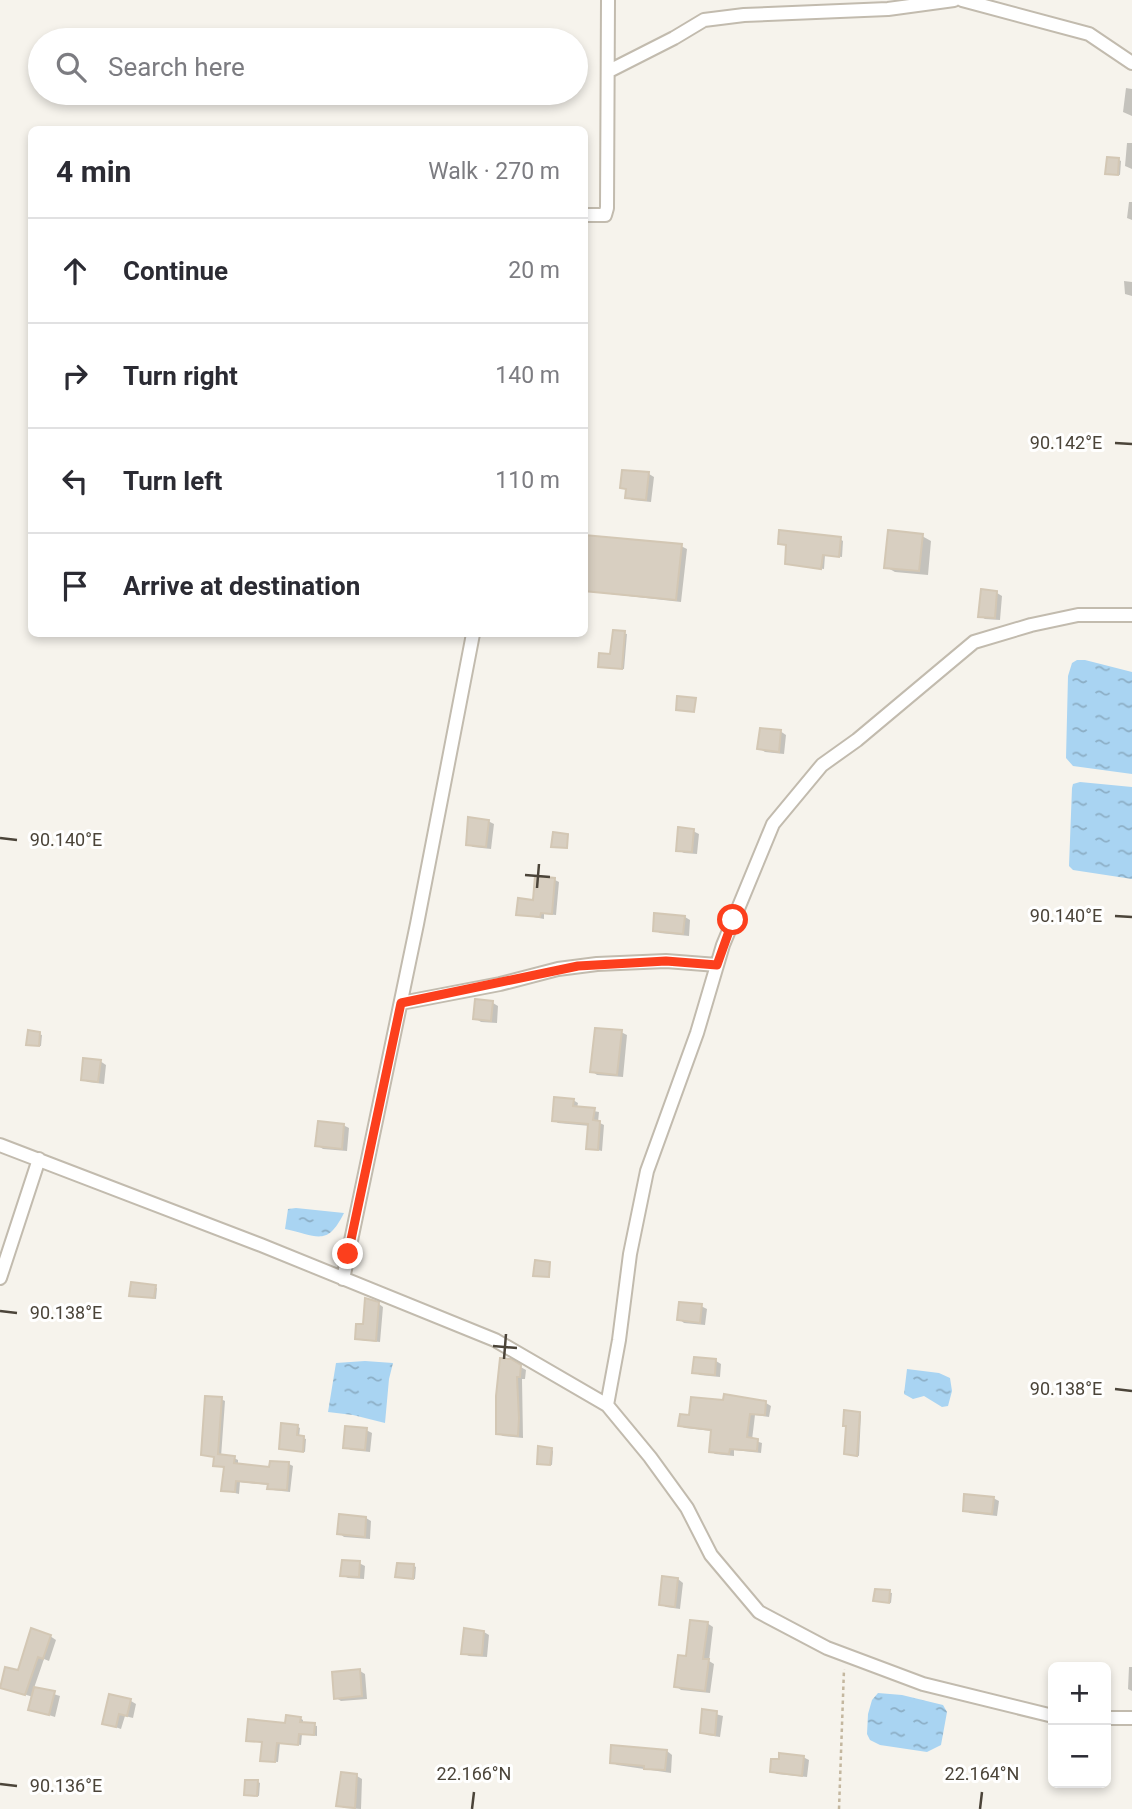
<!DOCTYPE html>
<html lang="en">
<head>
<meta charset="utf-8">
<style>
	:root { --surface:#fff; --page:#f2f2f3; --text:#2b2b33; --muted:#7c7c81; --line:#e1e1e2 }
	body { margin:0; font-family:Roboto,sans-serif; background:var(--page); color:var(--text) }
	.controls { position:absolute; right:21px; bottom:21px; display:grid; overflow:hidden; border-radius:10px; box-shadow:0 4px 10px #0003 }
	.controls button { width:63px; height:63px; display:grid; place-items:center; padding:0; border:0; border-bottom:2px solid var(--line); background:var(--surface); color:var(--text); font:35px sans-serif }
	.stop { position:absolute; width:21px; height:21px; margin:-16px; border:5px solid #fc3f1d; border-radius:50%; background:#fff }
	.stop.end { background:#fc3f1d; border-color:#fff; box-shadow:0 2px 7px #0008 }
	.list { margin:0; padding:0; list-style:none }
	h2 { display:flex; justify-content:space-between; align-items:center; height:91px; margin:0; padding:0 28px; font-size:30px }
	h2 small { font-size:23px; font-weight:400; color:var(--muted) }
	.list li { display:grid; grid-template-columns:46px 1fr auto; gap:21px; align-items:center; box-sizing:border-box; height:105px; padding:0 28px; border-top:2px solid var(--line) }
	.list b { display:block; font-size:26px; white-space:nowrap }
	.list em { font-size:23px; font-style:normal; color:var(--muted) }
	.icon { flex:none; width:38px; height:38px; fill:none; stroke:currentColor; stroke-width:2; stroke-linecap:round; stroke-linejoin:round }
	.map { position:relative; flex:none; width:1132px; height:1809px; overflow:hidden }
	.search { position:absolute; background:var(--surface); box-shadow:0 4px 10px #0003; left:28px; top:28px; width:560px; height:77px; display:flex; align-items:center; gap:18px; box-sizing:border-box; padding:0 24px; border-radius:38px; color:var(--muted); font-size:26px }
	.panel { position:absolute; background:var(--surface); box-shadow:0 4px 10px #0003; left:28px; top:126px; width:560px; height:511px; border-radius:10px }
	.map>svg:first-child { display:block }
	.water { fill:url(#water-ripples) }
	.shadow { fill:#0003 }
	.building { fill:#d8cfc1; stroke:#d3c7b4; stroke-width:2 }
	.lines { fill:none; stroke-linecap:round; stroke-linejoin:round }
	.street-casing { stroke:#c2bbae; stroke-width:16 }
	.path { stroke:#c4b79f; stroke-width:2.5; stroke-dasharray:3.5 3.5; stroke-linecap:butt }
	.street { stroke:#fff; stroke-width:12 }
	.route { stroke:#fc3f1d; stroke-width:9 }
	.ticks { fill:none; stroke:#4b4439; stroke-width:2.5 }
	.ticks-label { font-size:18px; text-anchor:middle; fill:#4b4439; stroke:#fff; stroke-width:6; stroke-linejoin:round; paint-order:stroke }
</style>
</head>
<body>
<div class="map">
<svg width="1132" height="1809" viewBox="0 0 1132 1809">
	<defs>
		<pattern id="water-ripples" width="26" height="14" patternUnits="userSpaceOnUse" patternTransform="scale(1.75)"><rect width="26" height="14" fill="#a9d4f2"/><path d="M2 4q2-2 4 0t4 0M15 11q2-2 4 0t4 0" fill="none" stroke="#8caec5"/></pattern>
	</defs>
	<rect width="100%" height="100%" fill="#f6f3ec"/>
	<!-- water -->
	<path class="water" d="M1077,660H1085L1132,672V774L1073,766L1066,758L1068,676L1072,663Z
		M1080,782L1132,787V879L1073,870L1069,866L1072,788L1073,784Z
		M296,1208L344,1213C327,1247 318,1236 285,1229L288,1209Z
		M365,1361L393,1363L389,1379L385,1423L353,1415L328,1412L336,1363Z
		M907,1369L939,1373L950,1378L952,1391L948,1406L942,1407L924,1396L913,1399L904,1394Z
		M878,1693L902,1695L943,1705L947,1712L941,1745L927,1752L880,1745L870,1740L867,1734L868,1714L872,1700Z"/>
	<!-- shadow -->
	<path class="shadow" d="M1126,88L1132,89V116L1123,112Z
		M1127,143H1132V169L1125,166Z
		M1119,160L1121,161L1120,175L1109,174Z
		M1129,202H1132V220L1127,218Z
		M1124,281L1132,282V296L1125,294Z
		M623,472L649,474L654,477L651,502L632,500L627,497L628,491L622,487Z
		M922,536L931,541L928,575L895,572L886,567Z
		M840,539L843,541L842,557L825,555L824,569L787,563Z
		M681,546L687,549L681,602L584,591Z
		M982,591L997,593L1002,596L1000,620L985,619L980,616Z
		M614,632L627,634L624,669L602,667L612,656Z
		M780,731L786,735L784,754L765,752L759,748Z
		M488,821L494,824L491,849L473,847L468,844Z
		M693,831L699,834L697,854L684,853L678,850Z
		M555,880L559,882L556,915L544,914V919L518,914L534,902Z
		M685,917L690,920L689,936L660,933L655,930Z
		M493,1003L498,1006L497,1023L481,1022L475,1018Z
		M30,1032L42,1035L41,1046L30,1045Z
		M621,1032L627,1035L623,1077L597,1075L592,1071Z
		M100,1061L106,1065L104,1084L88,1082L82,1079Z
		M573,1100L578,1103L577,1108L599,1112L598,1122L604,1125L602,1151L588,1148L590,1126L558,1123L554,1120Z
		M343,1125L349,1128L347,1151L323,1149L317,1145Z
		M155,1287L157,1288L156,1299L131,1295Z
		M379,1304L383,1307L380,1342L361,1340L356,1338Z
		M701,1306L707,1309L705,1325L684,1323L679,1319Z
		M510,1361L526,1370L525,1379H522L523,1438L503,1436L497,1433Z
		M716,1361L721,1364L720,1377L700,1375L694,1372Z
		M221,1399L225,1401L221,1457L234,1458L238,1460V1465L271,1469L289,1464L293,1466L290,1492L273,1490L269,1485L240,1482L239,1494L223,1490L225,1468L215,1465L216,1458L203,1454Z
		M766,1403L771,1406L769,1417L755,1415L752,1440L762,1443L761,1453L734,1450V1456L715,1454L711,1451L712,1431L685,1428L680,1426Z
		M859,1413L861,1415L859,1456L848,1454Z
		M298,1427L300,1428L299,1437L306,1439L305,1452L281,1448Z
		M366,1430L372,1433L370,1452L351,1450L345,1447Z
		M551,1449L553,1451L552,1465L541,1464Z
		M993,1498L999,1501L997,1516L970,1513L965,1510Z
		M366,1518L371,1521L370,1539L344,1537L339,1533Z
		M359,1563L365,1566L364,1579L348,1578L342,1575Z
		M414,1566L416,1567L415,1579L397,1577Z
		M678,1579L683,1583L680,1609L666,1607L661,1604Z
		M876,1591L892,1593L891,1603L875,1600Z
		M707,1623L713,1627L709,1661L714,1664L710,1693L681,1690L676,1686Z
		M484,1632L489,1635L487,1657L469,1656L463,1653Z
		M50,1636L56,1640L49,1661L44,1659L34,1688L60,1696L55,1717L30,1709L33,1697L1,1687L19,1672Z
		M1129,1667H1132V1691L1128,1689Z
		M360,1671L365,1674L367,1699L341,1701L336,1698Z
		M131,1701L136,1704L133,1718L125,1716L121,1729L104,1723Z
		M704,1711L723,1716L720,1737L707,1735L702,1732Z
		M300,1718L303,1720V1724L317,1726V1736L302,1734L301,1745L280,1743L278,1762L265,1761L263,1743L248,1740Z
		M667,1751L672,1755L671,1773L617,1765L612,1762Z
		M803,1757L809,1760L807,1777L777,1774L772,1771Z
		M357,1776L362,1779L361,1809L344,1808L338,1805Z
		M258,1782L260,1783L259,1796L246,1794Z"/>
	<!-- building -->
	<path class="building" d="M1107,157L1119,158L1118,175L1105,174Z
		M622,470L649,472L646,500L625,498L626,489L620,488Z
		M779,530L841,537L839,557L823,555L821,569L785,564L786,545L778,544Z
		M888,530L923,534L919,571L884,568Z
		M584,535L682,544L676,600L584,591Z
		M981,589L997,591L995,618L978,617Z
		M613,630L625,631L622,669L598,667L599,653L610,654Z
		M677,696L696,698L694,712L676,710Z
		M760,728L781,730L779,752L757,749Z
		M468,817L489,820L486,847L466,845Z
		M678,827L694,829L692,852L676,851Z
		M553,832L568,834L567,848L551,847Z
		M535,876L555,878L552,914L541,913L540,917L516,915L518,898L533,900Z
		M654,913L685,916L683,934L653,931Z
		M475,999L493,1001L491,1021L473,1019Z
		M595,1028L622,1030L617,1075L590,1072Z
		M28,1030L40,1032L39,1046L26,1045Z
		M83,1058L101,1060L98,1082L81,1080Z
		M554,1097L574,1099L573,1106L595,1108L593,1120L600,1121L598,1150L586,1149L588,1124L552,1121Z
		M318,1121L344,1124L342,1149L315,1146Z
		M535,1260L550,1262L549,1277L533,1276Z
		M131,1282L156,1285L154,1298L129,1296Z
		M365,1298L379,1302L376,1341L355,1339L356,1324H363Z
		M679,1302L702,1304L700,1323L677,1320Z
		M694,1357L716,1359L715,1375L692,1373Z
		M500,1358L511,1359L521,1365L520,1377H517L519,1418L518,1436L496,1434V1396Z
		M724,1394L766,1401L765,1415L750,1414L747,1437L758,1439L757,1451L730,1449L729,1454L709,1452L711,1430L678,1426L680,1414L689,1415L691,1397L723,1400Z
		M205,1396L222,1397L218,1454L235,1456L234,1463L269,1467L270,1461L289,1462L287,1490L267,1489L268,1484L236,1481L235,1492L221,1491L224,1467L213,1466L214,1457L201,1455Z
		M844,1410L860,1412L857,1456L844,1454L846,1426H843Z
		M281,1423L298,1425L297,1435L304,1436L303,1452L279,1449Z
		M345,1426L367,1428L365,1450L343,1448Z
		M538,1446L552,1448L550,1465L537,1464Z
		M964,1494L994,1497L992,1514L963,1511Z
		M339,1514L366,1517L365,1537L337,1534Z
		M342,1560L360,1561L359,1577L340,1576Z
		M397,1563L414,1564L413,1579L395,1577Z
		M662,1576L678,1578L675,1607L659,1605Z
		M875,1589L890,1590L889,1603L873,1601Z
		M690,1620L708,1622L703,1659H709L705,1691L674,1687L678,1655L686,1656Z
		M31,1628L51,1635L43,1659L38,1657L25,1695L0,1688L5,1667L18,1670Z
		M464,1628L484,1631L482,1655L461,1654Z
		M360,1669L362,1696L334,1699L332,1672Z
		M34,1687L55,1691L49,1715L28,1710Z
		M109,1694L131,1699L127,1716L119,1714L116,1727L102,1724Z
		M702,1709L717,1711L715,1735L700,1733Z
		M286,1715L301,1717L300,1722L315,1723L314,1735L299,1734L298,1745L277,1743L275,1762L260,1761L262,1742L246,1741L248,1719L285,1723Z
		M611,1745L667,1750L665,1770L644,1769V1766L610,1763Z
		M779,1753L804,1756L802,1776L770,1772L771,1759H779Z
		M341,1772L357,1774L355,1808L336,1806Z
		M245,1780H258L257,1796L244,1795Z"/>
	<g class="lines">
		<defs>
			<path id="street" d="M962,0L1089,34L1132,63
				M609,71L674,38L704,20L744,15L888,9L954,0
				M584,215H605L607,208L608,0
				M401,1003L500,984L558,969L597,964L666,961L717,965
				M0,1145L261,1245L495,1340L607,1405L650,1457L687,1508L711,1555L759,1612L827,1648L923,1684L1053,1716
				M0,1278L39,1159
				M343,1279L417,924L473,634
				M607,1405L619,1340L630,1254L647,1171L697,1033L723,945L773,824L822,765L857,740L974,642L1031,625L1078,615H1132
				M1106,1718H1132"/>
		</defs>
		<!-- street casing -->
		<use href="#street" class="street-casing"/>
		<!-- path -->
		<path class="path" d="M839,1809L844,1669"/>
		<!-- street -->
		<use href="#street" class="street"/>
	</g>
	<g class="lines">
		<!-- route -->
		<path class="route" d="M348,1254L401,1003L578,966L666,961L717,965L733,920"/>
	</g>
	<!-- ticks -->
	<path class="ticks" d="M1115,443L1132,444M0,838L17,840M525,875L550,877M537,888L539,864M1115,916L1132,917M0,1311L17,1313M493,1346L517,1348M504,1359L506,1334M1115,1389L1132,1391M0,1784L17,1786M472,1809L474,1792M980,1809L982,1792"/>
	<g class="ticks-label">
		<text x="1066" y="449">90.142°E</text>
		<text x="66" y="846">90.140°E</text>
		<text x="1066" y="922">90.140°E</text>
		<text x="66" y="1319">90.138°E</text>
		<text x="1066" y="1395">90.138°E</text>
		<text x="474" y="1780">22.166°N</text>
		<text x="982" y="1780">22.164°N</text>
		<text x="66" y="1792">90.136°E</text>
	</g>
</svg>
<div class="controls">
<button>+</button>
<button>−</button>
</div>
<div class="stop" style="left:733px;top:920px"></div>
<div class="stop end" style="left:348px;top:1254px"></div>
<div class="search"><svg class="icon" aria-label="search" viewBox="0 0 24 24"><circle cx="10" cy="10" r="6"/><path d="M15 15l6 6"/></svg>Search here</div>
<section class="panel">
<h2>4 min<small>Walk · 270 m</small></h2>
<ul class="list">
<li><svg class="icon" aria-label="ahead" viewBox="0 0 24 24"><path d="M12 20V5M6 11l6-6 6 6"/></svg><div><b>Continue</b></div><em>20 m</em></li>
<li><svg class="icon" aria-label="right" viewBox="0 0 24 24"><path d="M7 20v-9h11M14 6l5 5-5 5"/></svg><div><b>Turn right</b></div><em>140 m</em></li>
<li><svg class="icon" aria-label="left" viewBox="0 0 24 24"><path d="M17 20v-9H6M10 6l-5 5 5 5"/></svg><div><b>Turn left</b></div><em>110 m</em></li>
<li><svg class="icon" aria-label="arrive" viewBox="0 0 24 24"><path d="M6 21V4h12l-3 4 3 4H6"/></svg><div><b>Arrive at destination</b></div></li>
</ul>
</section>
</div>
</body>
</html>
